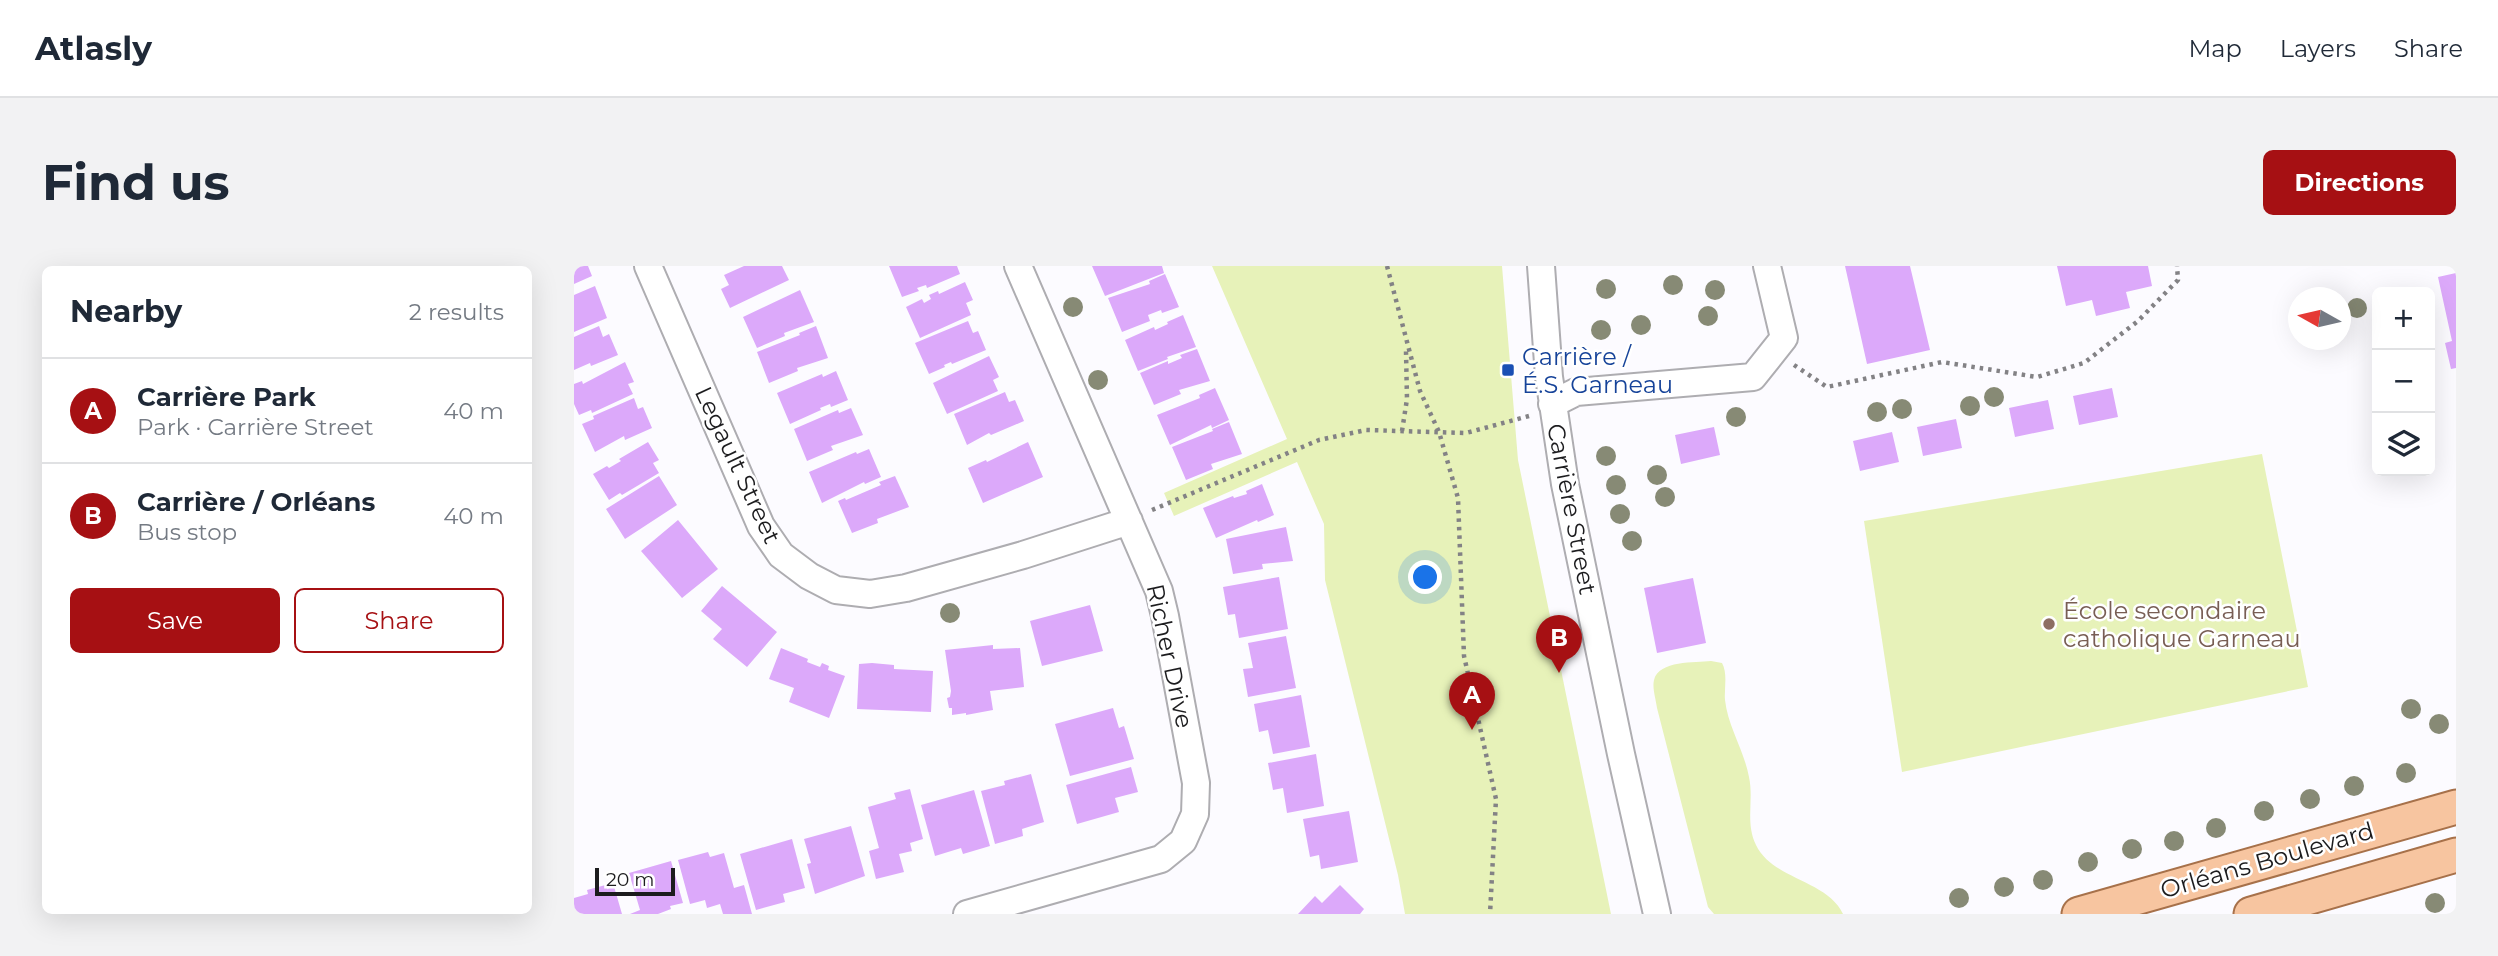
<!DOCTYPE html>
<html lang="en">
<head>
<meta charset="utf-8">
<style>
	:root { --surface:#fff; --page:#f2f2f3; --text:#1f2937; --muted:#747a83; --line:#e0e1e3; --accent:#a61013 }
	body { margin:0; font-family:Montserrat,sans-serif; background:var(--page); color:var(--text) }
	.controls { position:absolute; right:21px; top:21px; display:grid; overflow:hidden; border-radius:10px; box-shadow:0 7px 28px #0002 }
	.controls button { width:63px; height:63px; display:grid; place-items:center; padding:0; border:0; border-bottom:2px solid var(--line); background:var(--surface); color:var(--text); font:35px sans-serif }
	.compass { position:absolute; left:1714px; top:21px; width:63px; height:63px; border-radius:50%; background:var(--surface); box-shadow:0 7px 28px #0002; rotate:278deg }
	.scale { position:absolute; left:21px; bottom:18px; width:80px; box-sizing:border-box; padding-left:7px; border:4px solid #1c1c1e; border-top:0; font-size:19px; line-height:24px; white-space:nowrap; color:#1c1c1e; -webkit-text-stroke:5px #fff; paint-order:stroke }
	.you { position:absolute; left:852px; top:312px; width:24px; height:24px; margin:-18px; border:5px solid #fff; border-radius:50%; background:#1a73e8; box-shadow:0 0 0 10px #1a73e833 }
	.badge { display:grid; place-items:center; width:46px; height:46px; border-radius:50%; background:var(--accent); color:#fff; font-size:23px; font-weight:700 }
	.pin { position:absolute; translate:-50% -58px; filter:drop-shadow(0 2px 4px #0008) }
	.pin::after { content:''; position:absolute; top:37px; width:24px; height:21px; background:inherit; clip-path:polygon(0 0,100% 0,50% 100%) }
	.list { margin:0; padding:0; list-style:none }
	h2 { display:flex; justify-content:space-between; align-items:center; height:91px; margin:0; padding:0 28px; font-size:30px }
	h2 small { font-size:23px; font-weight:400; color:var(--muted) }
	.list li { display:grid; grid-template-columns:46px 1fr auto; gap:21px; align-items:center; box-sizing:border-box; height:105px; padding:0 28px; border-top:2px solid var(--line) }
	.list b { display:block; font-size:26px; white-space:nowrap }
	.list p { margin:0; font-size:23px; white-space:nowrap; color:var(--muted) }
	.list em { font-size:23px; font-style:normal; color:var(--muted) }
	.actions { display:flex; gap:14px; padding:21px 28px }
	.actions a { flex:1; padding:16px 0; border:2px solid var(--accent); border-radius:10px; text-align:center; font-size:24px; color:var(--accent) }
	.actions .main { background:var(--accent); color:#fff }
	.icon { flex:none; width:38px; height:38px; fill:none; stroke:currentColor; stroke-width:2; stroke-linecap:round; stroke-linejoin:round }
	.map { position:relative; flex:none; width:1882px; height:648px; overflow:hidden; border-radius:10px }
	header { display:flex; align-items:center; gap:42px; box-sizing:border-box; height:98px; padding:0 35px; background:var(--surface); border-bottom:2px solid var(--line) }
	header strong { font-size:33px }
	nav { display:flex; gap:38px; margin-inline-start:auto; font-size:24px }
	.intro { display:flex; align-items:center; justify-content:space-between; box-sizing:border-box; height:168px; padding:0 42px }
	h1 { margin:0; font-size:49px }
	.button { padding:18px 32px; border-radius:10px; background:var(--accent); color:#fff; font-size:24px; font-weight:700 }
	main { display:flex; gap:42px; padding:0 42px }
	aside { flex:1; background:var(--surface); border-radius:10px; box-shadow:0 7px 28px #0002 }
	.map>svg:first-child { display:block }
	.green { fill:#e7f2b9 }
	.building { fill:#dca9fa }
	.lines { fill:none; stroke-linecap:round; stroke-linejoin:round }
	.minor-casing { stroke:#aeadb1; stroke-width:30 }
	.major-casing { stroke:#a7714a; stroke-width:37 }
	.path { stroke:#838285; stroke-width:4.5; stroke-dasharray:3.5 5; stroke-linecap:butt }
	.minor { stroke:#fff; stroke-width:26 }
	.major { stroke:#f7c5a0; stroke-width:33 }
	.tree { fill:#878a75 }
	.transit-dot { fill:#1a4fb4; stroke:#fff; stroke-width:2.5 }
	.education-dot { fill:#8d6e63; stroke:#fff; stroke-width:2.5 }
	.labels { text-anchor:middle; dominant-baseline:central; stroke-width:5; stroke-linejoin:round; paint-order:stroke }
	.transit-label { font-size:24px; fill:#164399; stroke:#fff; text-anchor:start }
	.street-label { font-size:24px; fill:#1c1c1e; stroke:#fff }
	.education-label { font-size:24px; fill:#785e54; stroke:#fff; text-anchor:start }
</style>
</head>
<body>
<header>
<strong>Atlasly</strong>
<nav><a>Map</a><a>Layers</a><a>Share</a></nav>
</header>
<div class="intro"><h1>Find us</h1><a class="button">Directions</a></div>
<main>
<aside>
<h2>Nearby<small>2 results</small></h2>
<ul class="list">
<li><span class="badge">A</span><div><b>Carrière Park</b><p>Park · Carrière Street</p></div><em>40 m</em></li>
<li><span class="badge">B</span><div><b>Carrière / Orléans</b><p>Bus stop</p></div><em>40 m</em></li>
</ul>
<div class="actions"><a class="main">Save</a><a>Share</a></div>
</aside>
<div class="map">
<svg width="1882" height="648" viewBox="0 0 1882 648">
	<rect width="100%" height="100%" fill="#fcfbff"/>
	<!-- green -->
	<path class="green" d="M638,0H928L944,194L1037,648H831L824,609L751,314L750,258L723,196L600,250L590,227L713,173Z
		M1688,188L1734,421L1328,506L1290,255Z
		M1137,395L1148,397C1154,408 1150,422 1151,434C1154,461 1170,484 1175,511C1180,534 1171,557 1182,579C1199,614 1253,614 1269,648H1140L1134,641L1083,442C1082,434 1078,422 1080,414C1085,394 1121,397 1137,395Z"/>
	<!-- building -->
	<path class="building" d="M0,0H14L18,10L0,18Z
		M170,0H208L215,14L156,42L147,23L155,19L150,9Z
		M315,0H383L386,8L353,22L352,19L343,22L345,25L328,31Z
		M518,0H588L590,7L531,30Z
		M1271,0H1336L1356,84L1293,98Z
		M1483,0H1574L1578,20L1552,26L1556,42L1522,50L1518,34L1492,40Z
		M1882,7V102L1877,103L1871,77L1878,75L1864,11Z
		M591,8L605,41L588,47L587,44L574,49L576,55L548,66L534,32L576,18L575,15Z
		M391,16L399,34L392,37L397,49L346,72L332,41L348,33L350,37L357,33L355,29L364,25L365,28Z
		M21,20L33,52L0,66V29Z
		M226,24L240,56L210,67L211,70L183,82L169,51Z
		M609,49L622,81L593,91L594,93L564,105L551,74L580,61L581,64L594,58L593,56Z
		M394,55L399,67L404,65L412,84L378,98L377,96L370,99L371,101L355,108L341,77Z
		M25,60L29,71L35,68L44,89L17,100L16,97L0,104V71Z
		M242,60L254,92L223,102L224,105L195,117L183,86L226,69L225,67Z
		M623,83L636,115L605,124L607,128L580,139L566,107L594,95V98L608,92L606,89Z
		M415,90L425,111L419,114L424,125L373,148L359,117Z
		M51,96L60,116L54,118L59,128L18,147L17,144L5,149L0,138V118L8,115L9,118Z
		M262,105L274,134L257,141L256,138L246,142L247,144L216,158L203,127L248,108L249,111Z
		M641,122L655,154L638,162L637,159L596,179L583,149L626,132L625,129Z
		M1538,122L1544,151L1505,159L1499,130Z
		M431,126L435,136L441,134L450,155L417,169L415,167L393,179L380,148Z
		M60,132L64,143L69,141L78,162L51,174L50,170L21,186L8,158L20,153L19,150Z
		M1474,134L1480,163L1441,171L1435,142Z
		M277,142L289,169L257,180L259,184L233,195L220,163L264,144L265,147Z
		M1382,153L1388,182L1349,190L1343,161Z
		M655,156L668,188L637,198L639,203L612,214L598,181L639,165L638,163Z
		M1140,161L1146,189L1107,198L1101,169Z
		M1318,166L1325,196L1286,205L1279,175Z
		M74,176L85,194L79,197L85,207L48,229L46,227L35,234L19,208L33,200L35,202L47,195L45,193Z
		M454,176L469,211L409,237L394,202L412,194L413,196Z
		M295,183L307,211L291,218L290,216L248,237L235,206L282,186L283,188Z
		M85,210L103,239L51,273L32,243Z
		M321,210L335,241L303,253L304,257L278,267L264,235L271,232L272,234L307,219L305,216Z
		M688,218L700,249L684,256L683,254L642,272L629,242L659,230L660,232L673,228L672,225Z
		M104,254L144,303L108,332L67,285Z
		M712,261L719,295L688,298L689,303L659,308L652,273Z
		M705,311L714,363L665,372L661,348L654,349L649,321Z
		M1119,312L1132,377L1083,387L1070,322Z
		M148,320L203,366L173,401L139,373L148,363L127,345Z
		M516,339L529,385L468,400L456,355Z
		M712,370L722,422L674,431L669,403L679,402L674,377Z
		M419,379V383L446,382L450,421L416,425L419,444L392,449V447L378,449V442H375L373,432L376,431L377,425L371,384Z
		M207,382L234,393L233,396L246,401L248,397L255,400L254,404L271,410L255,452L215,436L220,422L195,413Z
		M298,397L320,399V403L359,405L357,446L283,443L285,398Z
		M727,429L736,481L699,488L694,464L685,466L680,438Z
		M539,442L545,462L550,460L560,493L496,510L481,458Z
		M742,488L750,540L713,547L709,522L699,524L694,497Z
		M557,501L564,526L541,532L545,546L503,558L492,519Z
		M457,508L470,556L448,563L449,570L421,578L407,525L431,519L430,515Z
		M336,523L349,573L336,577L338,585L325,588L330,606L302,613L295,585L305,582L294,541L322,533L320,527Z
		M400,524L416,580L389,588L387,582L361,590L347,539Z
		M775,545L784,596L747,603L745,589L736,591L729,553Z
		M277,560L291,610L241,628L233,598L237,597L230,573Z
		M218,573L231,622L209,628L211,636L182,644L166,588Z
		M134,586L136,591L150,587L160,622L170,619L178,648H149L146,638L133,642L131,634L116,638L104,594Z
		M97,595L109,637L96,640L97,643L84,648H56L66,644L55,607Z
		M39,617L48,648H0V632L14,628L13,624Z
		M766,619L790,643L786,648H724L741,630L748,637Z"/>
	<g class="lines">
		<defs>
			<path id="minor" d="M74,0L187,260L207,289L235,310L262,324L296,328L332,322L449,289L555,255
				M967,0L975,111L991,218L1047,488L1083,648
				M978,138L1002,126L1179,111L1210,72L1193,0
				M393,648L587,593L609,575L621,548L622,517L591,350L585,325L444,0"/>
			<path id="major" d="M1505,648L1882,541
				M1677,648L1882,589"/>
		</defs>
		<!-- minor casing -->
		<use href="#minor" class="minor-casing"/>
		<!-- major casing -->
		<use href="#major" class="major-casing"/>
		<!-- path -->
		<path class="path" d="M813,0L846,125L865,166L884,232L890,390L922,533L916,648
			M1220,99L1253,121L1368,96L1463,111L1510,97L1564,55L1604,14L1603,0
			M828,165L833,133L832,85
			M578,244L745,174L792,164L892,167L955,150"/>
		<!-- minor -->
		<use href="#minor" class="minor"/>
		<!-- major -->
		<use href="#major" class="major"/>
	</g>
	<!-- trees -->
	<g class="tree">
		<circle cx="1099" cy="19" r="10"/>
		<circle cx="1032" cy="23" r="10"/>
		<circle cx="1141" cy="24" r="10"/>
		<circle cx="499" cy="41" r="10"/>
		<circle cx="1783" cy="42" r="10"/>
		<circle cx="1134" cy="50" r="10"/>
		<circle cx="1067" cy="59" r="10"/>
		<circle cx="1027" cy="64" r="10"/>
		<circle cx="524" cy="114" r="10"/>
		<circle cx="1420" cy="131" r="10"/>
		<circle cx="1396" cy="140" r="10"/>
		<circle cx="1328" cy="143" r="10"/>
		<circle cx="1303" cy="146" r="10"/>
		<circle cx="1162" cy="151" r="10"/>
		<circle cx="1032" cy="190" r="10"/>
		<circle cx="1083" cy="209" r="10"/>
		<circle cx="1042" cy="219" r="10"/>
		<circle cx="1091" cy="231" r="10"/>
		<circle cx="1046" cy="248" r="10"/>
		<circle cx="1058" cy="275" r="10"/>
		<circle cx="376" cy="347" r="10"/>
		<circle cx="1837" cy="443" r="10"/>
		<circle cx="1865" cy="458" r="10"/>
		<circle cx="1832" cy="507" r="10"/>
		<circle cx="1780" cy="520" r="10"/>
		<circle cx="1736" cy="533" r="10"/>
		<circle cx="1690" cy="545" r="10"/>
		<circle cx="1642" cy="562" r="10"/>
		<circle cx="1600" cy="575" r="10"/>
		<circle cx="1558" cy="583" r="10"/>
		<circle cx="1514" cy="596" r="10"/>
		<circle cx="1469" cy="614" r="10"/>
		<circle cx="1430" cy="621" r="10"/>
		<circle cx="1385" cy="632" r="10"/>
		<circle cx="1861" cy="637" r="10"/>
	</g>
	<!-- markers -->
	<rect class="transit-dot" x="927" y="97" width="14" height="14" rx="3.5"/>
	<circle class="education-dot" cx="1475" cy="358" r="7"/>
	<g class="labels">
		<!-- transit labels -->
		<g class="transit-label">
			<text x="948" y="90">Carrière /<tspan x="948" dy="28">É.S. Garneau</tspan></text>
		</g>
		<!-- street labels -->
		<g class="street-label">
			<text transform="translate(164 199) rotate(65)">Legault Street</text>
			<text transform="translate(998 243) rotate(79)">Carrière Street</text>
			<text transform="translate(596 390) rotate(78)">Richer Drive</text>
			<text transform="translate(1693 594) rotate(-16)">Orléans Boulevard</text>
		</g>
		<!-- education labels -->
		<g class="education-label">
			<text x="1489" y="344">École secondaire<tspan x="1489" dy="28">catholique Garneau</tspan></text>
		</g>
	</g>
</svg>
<div class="controls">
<button>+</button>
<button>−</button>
<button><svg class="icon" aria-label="layers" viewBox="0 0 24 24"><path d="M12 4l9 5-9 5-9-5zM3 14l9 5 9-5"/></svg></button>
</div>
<svg class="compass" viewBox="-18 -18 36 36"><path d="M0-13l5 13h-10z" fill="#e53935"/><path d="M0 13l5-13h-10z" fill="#747a83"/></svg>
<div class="scale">20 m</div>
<div class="you"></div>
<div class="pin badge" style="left:898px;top:464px">A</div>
<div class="pin badge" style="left:985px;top:407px">B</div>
</div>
</main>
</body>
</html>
